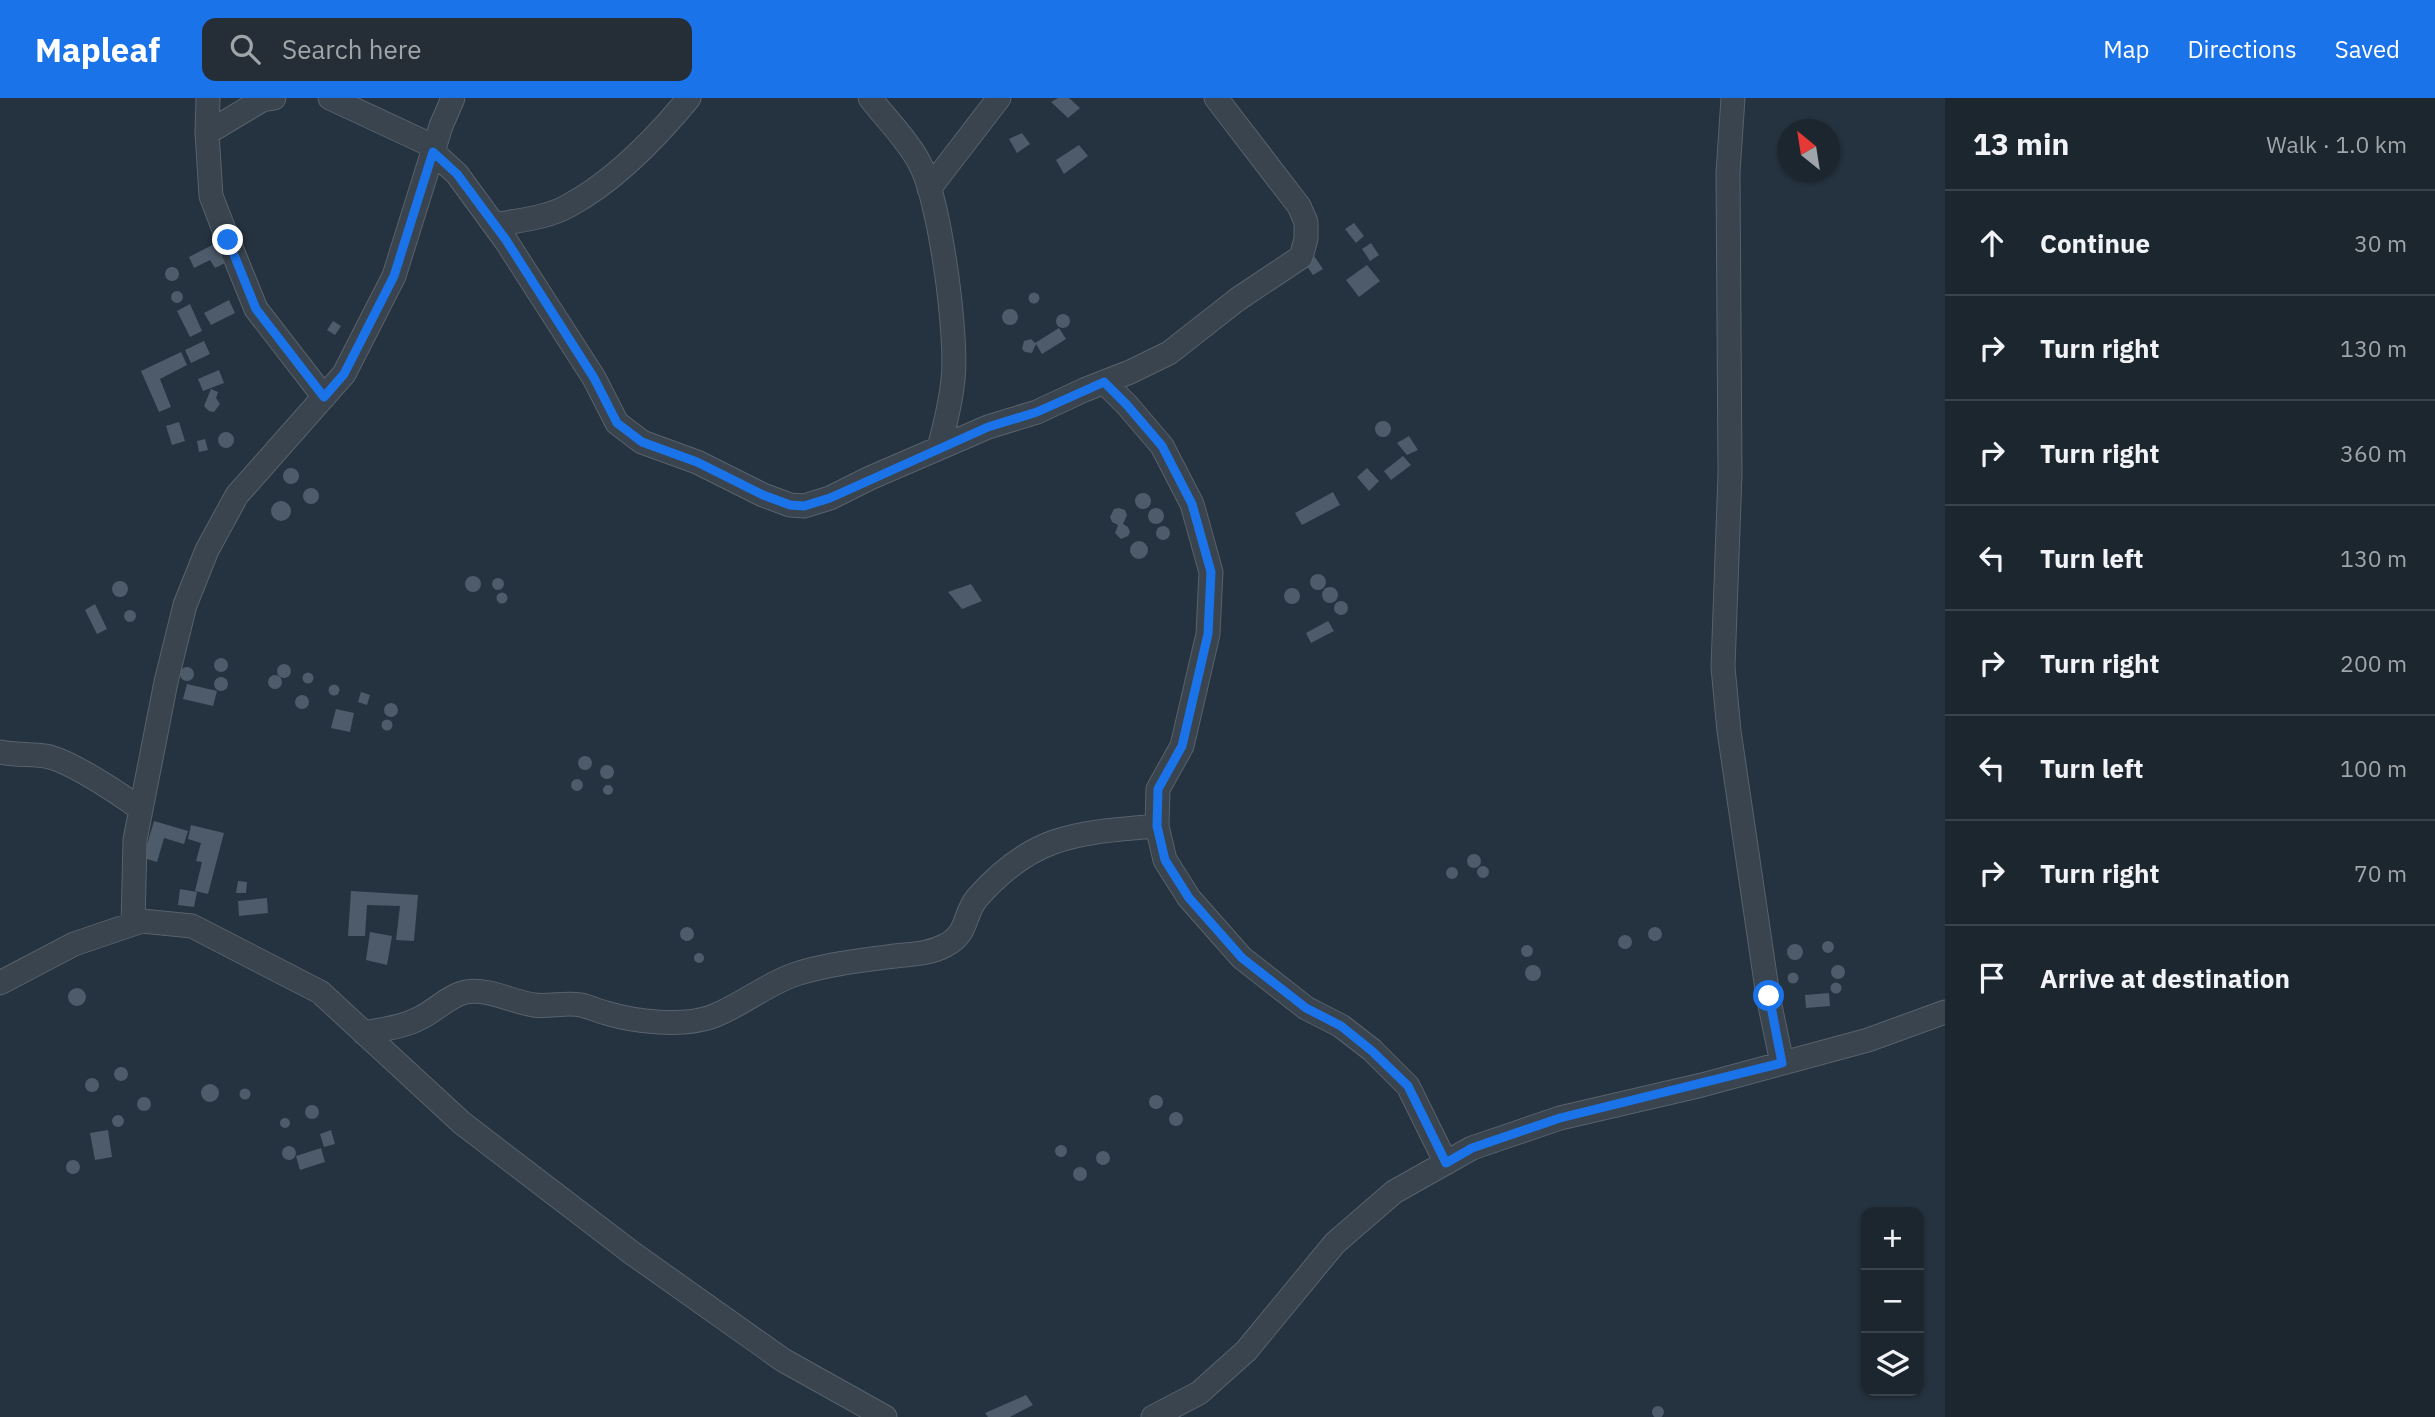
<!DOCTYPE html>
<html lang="en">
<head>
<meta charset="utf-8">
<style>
	:root { --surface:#1c262f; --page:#252e37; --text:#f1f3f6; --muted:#a0a5aa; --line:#3a434b; --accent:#1a73e8 }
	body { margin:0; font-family:"IBM Plex Sans",sans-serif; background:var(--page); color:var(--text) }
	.controls { position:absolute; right:21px; bottom:21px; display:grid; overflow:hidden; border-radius:14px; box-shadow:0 2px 5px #0004 }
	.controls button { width:63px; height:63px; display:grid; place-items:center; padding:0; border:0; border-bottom:2px solid var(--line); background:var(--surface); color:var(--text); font:35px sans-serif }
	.compass { position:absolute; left:1777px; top:21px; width:63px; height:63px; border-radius:50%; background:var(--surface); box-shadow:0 2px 5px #0004; rotate:330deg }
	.stop { position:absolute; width:21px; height:21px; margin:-16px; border:5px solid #1a73e8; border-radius:50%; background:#fff }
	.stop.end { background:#1a73e8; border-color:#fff; box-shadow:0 2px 7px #0008 }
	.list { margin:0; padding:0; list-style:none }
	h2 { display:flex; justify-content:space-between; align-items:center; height:91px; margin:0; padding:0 28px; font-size:30px }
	h2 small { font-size:23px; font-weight:400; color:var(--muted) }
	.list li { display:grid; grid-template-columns:46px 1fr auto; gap:21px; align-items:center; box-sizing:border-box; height:105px; padding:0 28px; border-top:2px solid var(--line) }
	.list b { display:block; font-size:26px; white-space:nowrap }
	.list em { font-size:23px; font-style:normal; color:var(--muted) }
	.icon { flex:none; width:38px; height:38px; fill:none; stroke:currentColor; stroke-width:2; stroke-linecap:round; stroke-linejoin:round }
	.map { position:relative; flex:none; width:1945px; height:1319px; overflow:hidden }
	header { display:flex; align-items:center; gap:42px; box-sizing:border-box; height:98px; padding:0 35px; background:var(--accent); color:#fff }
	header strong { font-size:33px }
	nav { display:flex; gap:38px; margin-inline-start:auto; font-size:24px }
	.search { width:490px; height:63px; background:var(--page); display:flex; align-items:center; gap:18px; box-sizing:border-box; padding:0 24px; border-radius:14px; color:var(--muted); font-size:26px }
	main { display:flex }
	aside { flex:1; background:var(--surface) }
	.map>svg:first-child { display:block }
	.building { fill:#4e5b6a }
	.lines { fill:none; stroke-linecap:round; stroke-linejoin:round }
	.minor-casing { stroke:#57626d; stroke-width:25 }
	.minor { stroke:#39444f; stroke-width:23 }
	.route { stroke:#1a73e8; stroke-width:9 }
</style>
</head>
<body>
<header>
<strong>Mapleaf</strong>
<div class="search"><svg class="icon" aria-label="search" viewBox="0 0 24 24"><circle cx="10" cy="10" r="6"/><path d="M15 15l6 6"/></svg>Search here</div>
<nav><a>Map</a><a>Directions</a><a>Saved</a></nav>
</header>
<main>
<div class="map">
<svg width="1945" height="1319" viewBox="0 0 1945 1319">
	<rect width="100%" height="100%" fill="#25323f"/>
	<!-- building -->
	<path class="building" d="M1058,0H1069L1080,10L1068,20L1051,4Z
		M1022,35L1030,46L1017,55L1009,41Z
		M1079,47L1088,58L1064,76L1056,62Z
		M1354,125L1364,138L1356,145L1345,131Z
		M218,144L227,164L215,170L210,162L194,170L189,159Z
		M1371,145L1379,157L1370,163L1362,151Z
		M1312,155L1323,171L1313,177L1302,161Z
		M1367,167L1380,183L1359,199L1346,182Z
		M165 176a7 7 0 1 1 14 0a7 7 0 1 1-14 0Z
		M171 199a6 6 0 1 1 12 0a6 6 0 1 1-12 0Z
		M1028.5 200a5.5 5.5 0 1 1 11 0a5.5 5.5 0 1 1-11 0Z
		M229,202L235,215L211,227L204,215Z
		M190,206L202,233L190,239L177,213Z
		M1002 219a8 8 0 1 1 16 0a8 8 0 1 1-16 0Z
		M1056 223a7 7 0 1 1 14 0a7 7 0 1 1-14 0Z
		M333,223L341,228L335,237L327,232Z
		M1059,230L1066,241L1042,256L1036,246L1032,255L1025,254L1022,251L1024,243L1031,241L1035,245Z
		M204,243L210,256L191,265L185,252Z
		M181,254L187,267L160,281L171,309L159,314L141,273Z
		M219,272L224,285L203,293L198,281Z
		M211,291L218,294L216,300L220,306L214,314L209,313L204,308Z
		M1375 331a8 8 0 1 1 16 0a8 8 0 1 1-16 0Z
		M179,324L185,343L172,347L166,328Z
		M218 342a8 8 0 1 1 16 0a8 8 0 1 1-16 0Z
		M1409,338L1418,352L1407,357L1397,345Z
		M205,341L208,352L199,354L197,343Z
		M1403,358L1411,367L1391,382L1384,373Z
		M1367,370L1379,383L1369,393L1357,379Z
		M283 378a8 8 0 1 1 16 0a8 8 0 1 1-16 0Z
		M303 398a8 8 0 1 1 16 0a8 8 0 1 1-16 0Z
		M1333,394L1340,407L1302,427L1295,415Z
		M1135 403a8 8 0 1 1 16 0a8 8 0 1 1-16 0Z
		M271 413a10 10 0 1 1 20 0a10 10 0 1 1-20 0Z
		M1119,410L1125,412L1127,417L1123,426L1128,429L1130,434L1128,438L1121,441L1115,435L1118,427L1112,424L1110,419L1114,411Z
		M1148 418a8 8 0 1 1 16 0a8 8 0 1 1-16 0Z
		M1156 435a7 7 0 1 1 14 0a7 7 0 1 1-14 0Z
		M1130 452a9 9 0 1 1 18 0a9 9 0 1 1-18 0Z
		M1310 484a8 8 0 1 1 16 0a8 8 0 1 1-16 0Z
		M465 486a8 8 0 1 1 16 0a8 8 0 1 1-16 0Z
		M492 486a6 6 0 1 1 12 0a6 6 0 1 1-12 0Z
		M112 491a8 8 0 1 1 16 0a8 8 0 1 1-16 0Z
		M971,486L982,503L962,511L948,494Z
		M1322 497a8 8 0 1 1 16 0a8 8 0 1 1-16 0Z
		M1284 498a8 8 0 1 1 16 0a8 8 0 1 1-16 0Z
		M496.5 500a5.5 5.5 0 1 1 11 0a5.5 5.5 0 1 1-11 0Z
		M1334 510a7 7 0 1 1 14 0a7 7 0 1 1-14 0Z
		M95,506L107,531L97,536L85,512Z
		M124 518a6 6 0 1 1 12 0a6 6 0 1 1-12 0Z
		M1328,523L1334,533L1311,545L1306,535Z
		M214 567a7 7 0 1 1 14 0a7 7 0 1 1-14 0Z
		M277 573a7 7 0 1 1 14 0a7 7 0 1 1-14 0Z
		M180 576a7 7 0 1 1 14 0a7 7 0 1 1-14 0Z
		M302.5 580a5.5 5.5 0 1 1 11 0a5.5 5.5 0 1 1-11 0Z
		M268 584a7 7 0 1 1 14 0a7 7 0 1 1-14 0Z
		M214 586a7 7 0 1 1 14 0a7 7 0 1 1-14 0Z
		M187,586L217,593L213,608L183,601Z
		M328.5 592a5.5 5.5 0 1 1 11 0a5.5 5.5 0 1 1-11 0Z
		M361,594L370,597L367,607L358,604Z
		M295 604a7 7 0 1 1 14 0a7 7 0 1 1-14 0Z
		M384 612a7 7 0 1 1 14 0a7 7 0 1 1-14 0Z
		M336,611L354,615L350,634L331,630Z
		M381.5 627a5.5 5.5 0 1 1 11 0a5.5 5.5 0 1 1-11 0Z
		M578 665a7 7 0 1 1 14 0a7 7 0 1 1-14 0Z
		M600 674a7 7 0 1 1 14 0a7 7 0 1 1-14 0Z
		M571 687a6 6 0 1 1 12 0a6 6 0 1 1-12 0Z
		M603 692a5 5 0 1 1 10 0a5 5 0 1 1-10 0Z
		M154,723L188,733L184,746L164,740L157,764L143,760Z
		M191,727L224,735L208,796L195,793L202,764L196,763L201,745L188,741Z
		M1467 763a7 7 0 1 1 14 0a7 7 0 1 1-14 0Z
		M1477 774a6 6 0 1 1 12 0a6 6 0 1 1-12 0Z
		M1446 775a6 6 0 1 1 12 0a6 6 0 1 1-12 0Z
		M238,783L247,784L246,795H236Z
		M180,791L197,794L194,809L178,807Z
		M351,793L418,797L414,843L396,842L400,808L367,807L365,838H348Z
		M267,800L268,815L239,818L238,803Z
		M1648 836a7 7 0 1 1 14 0a7 7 0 1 1-14 0Z
		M680 836a7 7 0 1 1 14 0a7 7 0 1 1-14 0Z
		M370,834L392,838L387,867L366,862Z
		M1618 844a7 7 0 1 1 14 0a7 7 0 1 1-14 0Z
		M1822 849a6 6 0 1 1 12 0a6 6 0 1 1-12 0Z
		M1787 854a8 8 0 1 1 16 0a8 8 0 1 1-16 0Z
		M1521 853a6 6 0 1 1 12 0a6 6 0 1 1-12 0Z
		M694 860a5 5 0 1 1 10 0a5 5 0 1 1-10 0Z
		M1831 874a7 7 0 1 1 14 0a7 7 0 1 1-14 0Z
		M1525 875a8 8 0 1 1 16 0a8 8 0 1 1-16 0Z
		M1787.5 880a5.5 5.5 0 1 1 11 0a5.5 5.5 0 1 1-11 0Z
		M1830.5 890a5.5 5.5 0 1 1 11 0a5.5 5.5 0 1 1-11 0Z
		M68 899a9 9 0 1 1 18 0a9 9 0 1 1-18 0Z
		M1829,895L1830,908L1806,910L1805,897Z
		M114 976a7 7 0 1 1 14 0a7 7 0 1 1-14 0Z
		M85 987a7 7 0 1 1 14 0a7 7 0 1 1-14 0Z
		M201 995a9 9 0 1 1 18 0a9 9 0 1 1-18 0Z
		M239.5 996a5.5 5.5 0 1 1 11 0a5.5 5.5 0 1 1-11 0Z
		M1149 1004a7 7 0 1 1 14 0a7 7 0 1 1-14 0Z
		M137 1006a7 7 0 1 1 14 0a7 7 0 1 1-14 0Z
		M305 1014a7 7 0 1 1 14 0a7 7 0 1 1-14 0Z
		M1169 1021a7 7 0 1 1 14 0a7 7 0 1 1-14 0Z
		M112 1023a6 6 0 1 1 12 0a6 6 0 1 1-12 0Z
		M280 1025a5 5 0 1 1 10 0a5 5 0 1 1-10 0Z
		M108,1032L112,1059L95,1062L90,1035Z
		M331,1032L335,1046L324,1049L320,1036Z
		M1055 1053a6 6 0 1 1 12 0a6 6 0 1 1-12 0Z
		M282 1055a7 7 0 1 1 14 0a7 7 0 1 1-14 0Z
		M321,1050L325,1064L300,1072L296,1058Z
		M1096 1060a7 7 0 1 1 14 0a7 7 0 1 1-14 0Z
		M66 1069a7 7 0 1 1 14 0a7 7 0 1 1-14 0Z
		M1073 1076a7 7 0 1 1 14 0a7 7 0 1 1-14 0Z
		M1026,1297L1033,1307L1010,1319H988L985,1315Z
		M1652 1314a6 6 0 1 1 12 0a6 6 0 1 1-12 0Z"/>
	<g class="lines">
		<defs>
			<path id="minor" d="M208,0L207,35L211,98L228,142L256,211L324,299
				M330,0L435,49
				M870,0C886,21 907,41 919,64C940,100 958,239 953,281C951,305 945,327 939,350
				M1733,0L1728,75L1730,376L1723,569L1729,633L1768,898L1782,965
				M207,35L262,2L274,0
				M433,54L457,76L506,143L594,280L617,325L642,344L697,364L763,397L790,407L804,408L830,400L870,380L988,329L1037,314L1084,292L1130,274L1169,255L1238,201L1301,159L1306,141V124L1299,108L1216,0
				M929,91L999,0
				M495,127C519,122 547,120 568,108C615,83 656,40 689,0
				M1104,284L1127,307L1162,348L1192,406L1211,474L1208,536L1182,648L1158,691L1157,728L1165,762L1189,800L1242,860L1306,910L1341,928L1372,952L1408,988L1446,1065
				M0,654C16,658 34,655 50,659C75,666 118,695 141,711
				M133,826L135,742L166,584L185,507L207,452L237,397L344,276L394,178L441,28L453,0
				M0,885L74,846L142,823L192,828L320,894L462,1025L632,1155L783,1262L885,1319
				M364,935C384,931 403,929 420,920C435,913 450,897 466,894C489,890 512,904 534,907C549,909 566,904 581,907C590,909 598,913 606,915C636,924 682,929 711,919C741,908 766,886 796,876C827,866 863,862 895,858C912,856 930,856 946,847C969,835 963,817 977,800C1033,736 1077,735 1157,728
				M1153,1319L1199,1295L1246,1253L1335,1145L1394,1094L1472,1050L1560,1020L1702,987L1868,942L1945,914"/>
		</defs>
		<!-- minor casing -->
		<use href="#minor" class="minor-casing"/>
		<!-- minor -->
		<use href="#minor" class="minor"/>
	</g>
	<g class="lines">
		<!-- route -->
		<path class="route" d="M228,142L256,211L324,299L344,276L394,178L433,54L457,76L506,142L594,280L617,325L642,344L697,364L763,397L790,407L804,408L830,400L988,329L1037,314L1104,284L1127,307L1162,348L1192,406L1211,474L1208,536L1182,648L1158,691L1157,728L1165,762L1189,800L1242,860L1306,910L1341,928L1372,953L1408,988L1446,1065L1472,1050L1560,1020L1782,965L1769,898"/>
	</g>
</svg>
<div class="controls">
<button>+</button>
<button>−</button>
<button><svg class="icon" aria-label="layers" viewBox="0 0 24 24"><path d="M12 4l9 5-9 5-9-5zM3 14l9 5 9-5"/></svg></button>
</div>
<svg class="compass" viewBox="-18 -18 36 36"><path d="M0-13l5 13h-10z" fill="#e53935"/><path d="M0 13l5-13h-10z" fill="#a0a5aa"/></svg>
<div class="stop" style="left:1769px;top:898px"></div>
<div class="stop end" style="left:228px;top:142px"></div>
</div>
<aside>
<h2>13 min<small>Walk · 1.0 km</small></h2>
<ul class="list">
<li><svg class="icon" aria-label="ahead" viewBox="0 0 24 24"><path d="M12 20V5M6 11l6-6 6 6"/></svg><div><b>Continue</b></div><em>30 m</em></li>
<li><svg class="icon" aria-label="right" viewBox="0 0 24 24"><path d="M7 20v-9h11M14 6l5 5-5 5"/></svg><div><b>Turn right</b></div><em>130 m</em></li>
<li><svg class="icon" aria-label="right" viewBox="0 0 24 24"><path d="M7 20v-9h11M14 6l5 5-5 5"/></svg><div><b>Turn right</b></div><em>360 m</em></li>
<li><svg class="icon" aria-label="left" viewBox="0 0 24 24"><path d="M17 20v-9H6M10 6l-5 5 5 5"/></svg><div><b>Turn left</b></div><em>130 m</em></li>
<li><svg class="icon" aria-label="right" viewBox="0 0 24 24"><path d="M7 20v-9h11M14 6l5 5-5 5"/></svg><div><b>Turn right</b></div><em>200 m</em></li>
<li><svg class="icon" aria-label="left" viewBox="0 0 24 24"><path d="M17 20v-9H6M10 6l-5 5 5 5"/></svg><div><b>Turn left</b></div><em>100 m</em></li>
<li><svg class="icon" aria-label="right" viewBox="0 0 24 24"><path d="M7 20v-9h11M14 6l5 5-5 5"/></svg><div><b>Turn right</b></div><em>70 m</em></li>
<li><svg class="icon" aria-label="arrive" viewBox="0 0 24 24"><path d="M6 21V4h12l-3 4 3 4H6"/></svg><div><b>Arrive at destination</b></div></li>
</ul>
</aside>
</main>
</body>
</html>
